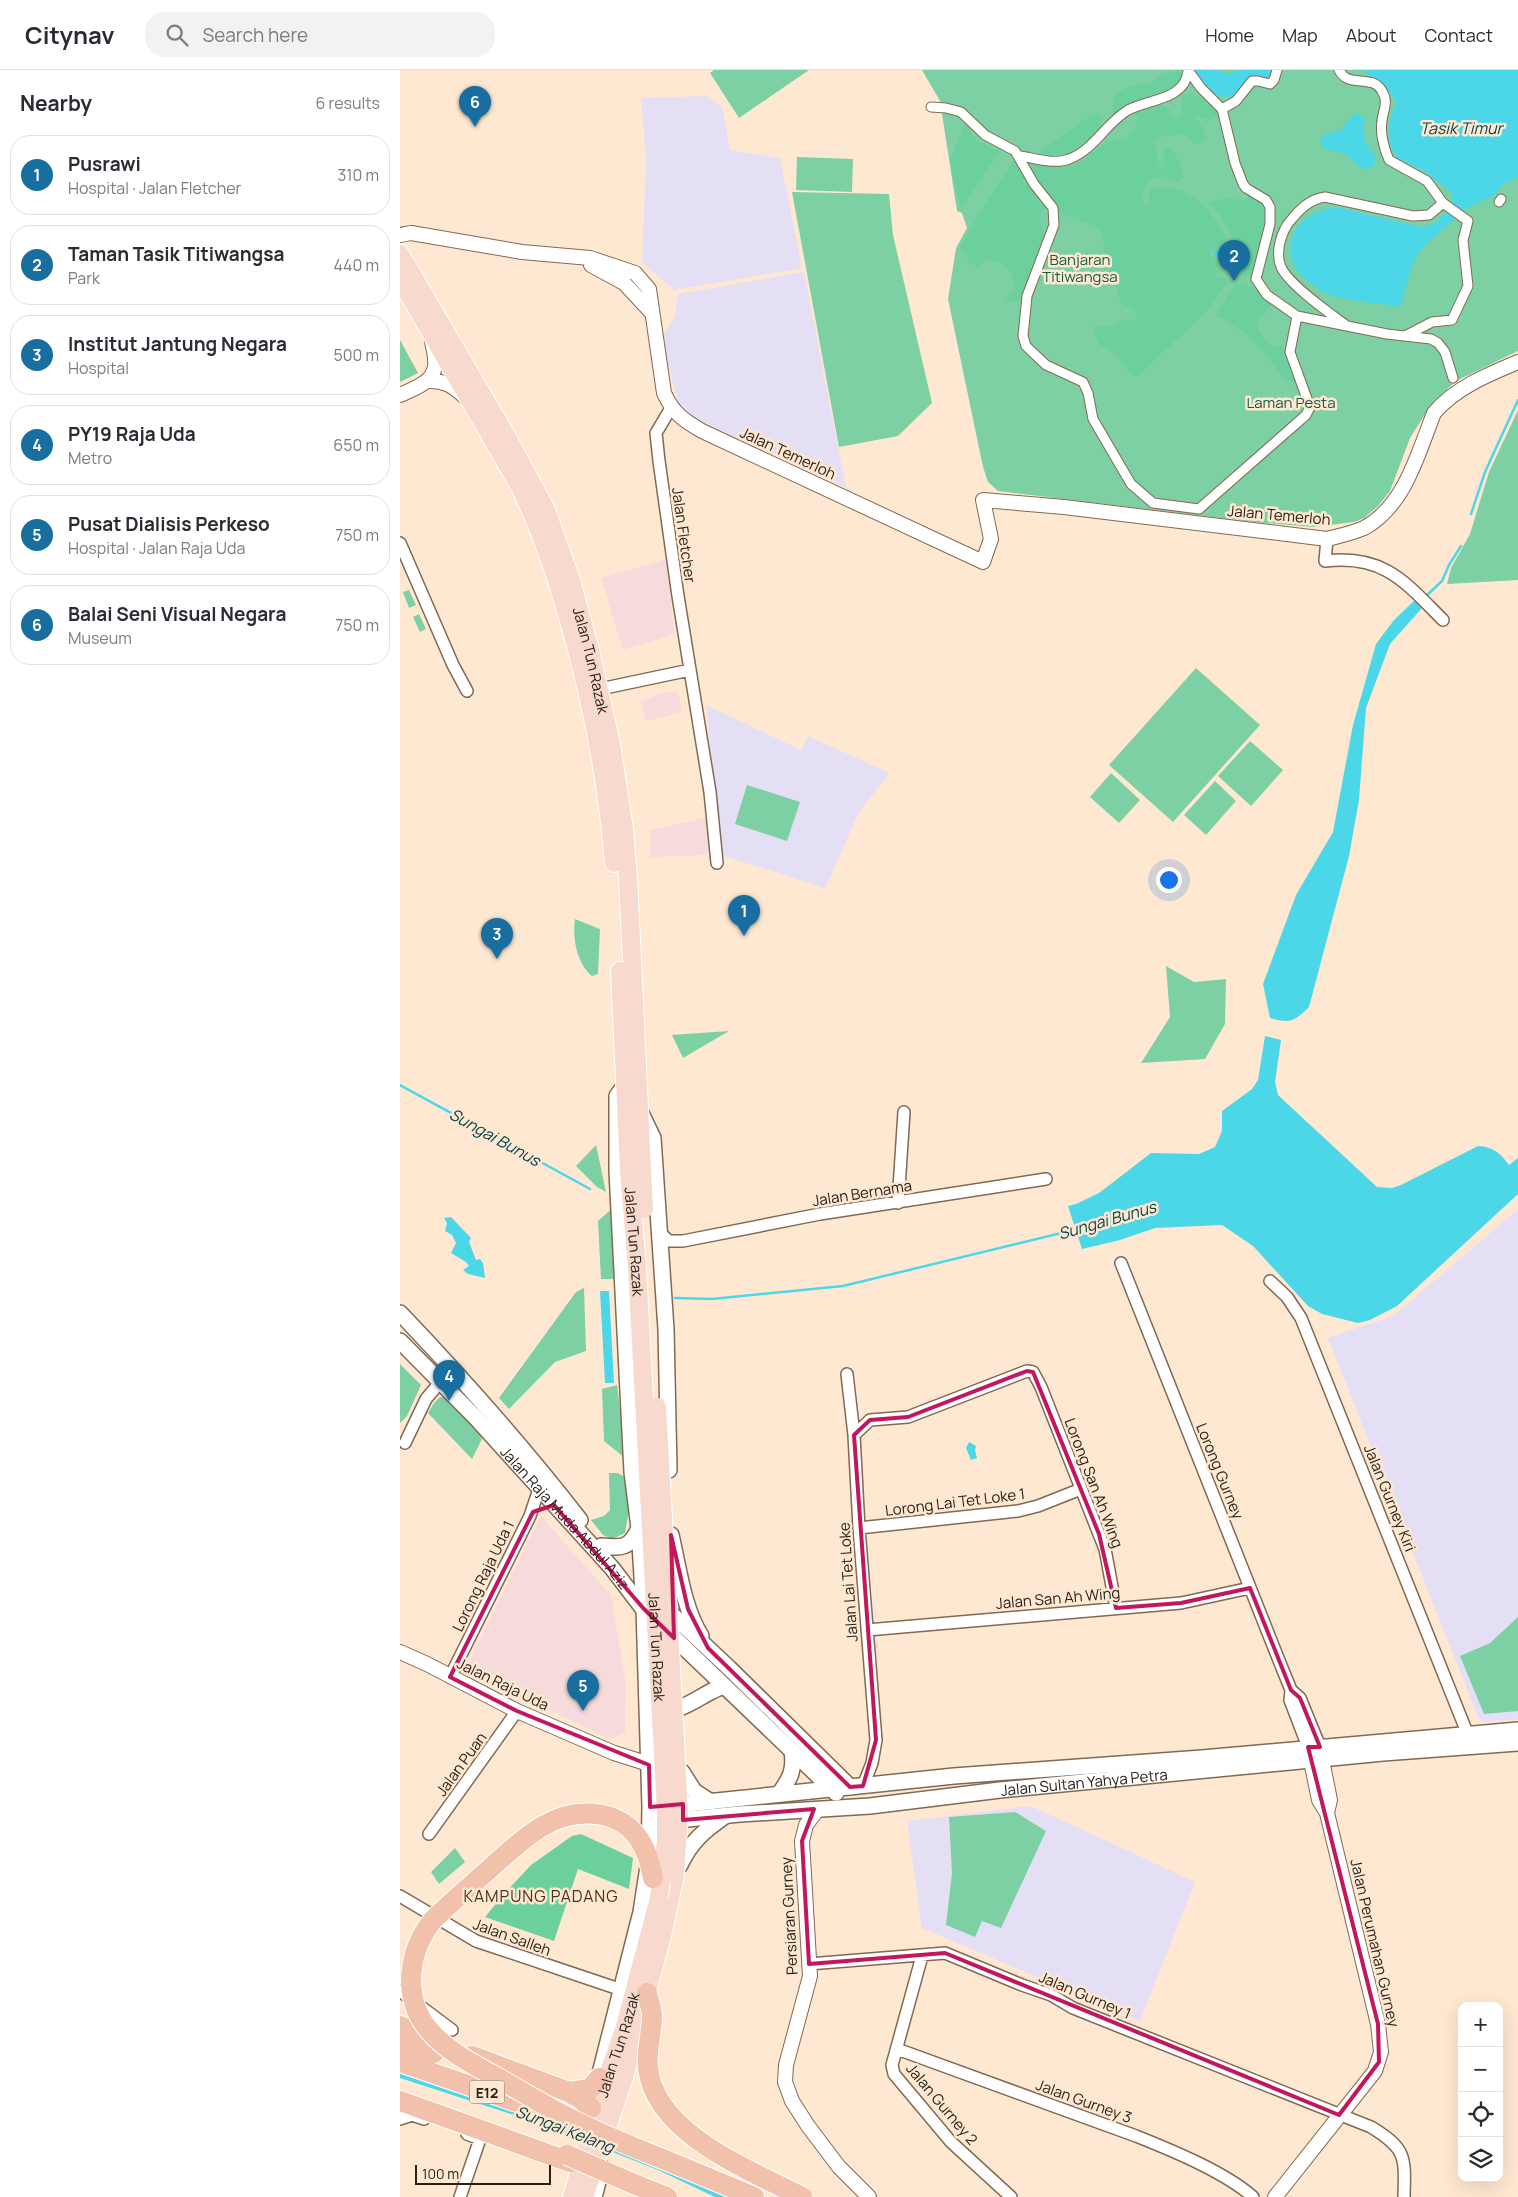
<!DOCTYPE html>
<html lang="en">
<head>
<meta charset="utf-8">
<style>
	:root { --surface:#fff; --page:#f2f2f3; --text:#2b2b33; --muted:#7c7c81; --line:#e1e1e2; --accent:#186f9f }
	body { margin:0; font-family:Manrope,sans-serif; background:var(--page); color:var(--text) }
	.controls { position:absolute; right:15px; bottom:15px; display:grid; overflow:hidden; border-radius:10px; box-shadow:0 5px 20px #0002 }
	.controls button { width:45px; height:45px; display:grid; place-items:center; padding:0; border:0; border-bottom:1px solid var(--line); background:var(--surface); color:var(--text); font:25px sans-serif }
	.scale { position:absolute; left:15px; bottom:12px; width:136px; box-sizing:border-box; padding-left:5px; border:2px solid #2a2016; border-top:0; font-size:14px; line-height:18px; white-space:nowrap; color:#2a2016; -webkit-text-stroke:4px #ffe8d2; paint-order:stroke }
	.you { position:absolute; left:768px; top:809px; width:18px; height:18px; margin:-12px; border:4px solid #fff; border-radius:50%; background:#1a73e8; box-shadow:0 0 0 8px #1a73e833 }
	.badge { display:grid; place-items:center; width:32px; height:32px; border-radius:50%; background:var(--accent); color:#fff; font-size:16px; font-weight:700 }
	.pin { position:absolute; translate:-50% -41px; filter:drop-shadow(0 1px 2px #0008) }
	.pin::after { content:''; position:absolute; top:26px; width:18px; height:15px; background:inherit; clip-path:polygon(0 0,100% 0,50% 100%) }
	.list { margin:0; padding:0; list-style:none }
	h2 { display:flex; justify-content:space-between; align-items:center; height:65px; margin:0; padding:0 20px; font-size:21px }
	h2 small { font-size:16px; font-weight:400; color:var(--muted) }
	.list li { display:grid; grid-template-columns:32px 1fr auto; gap:15px; align-items:center; box-sizing:border-box; height:80px; margin:0 10px 10px; padding:0 10px; border:1px solid var(--line); border-radius:20px }
	.list b { display:block; font-size:19px; white-space:nowrap }
	.list p { margin:0; font-size:16px; white-space:nowrap; color:var(--muted) }
	.list em { font-size:16px; font-style:normal; color:var(--muted) }
	.icon { flex:none; width:28px; height:28px; fill:none; stroke:currentColor; stroke-width:2; stroke-linecap:round; stroke-linejoin:round }
	.map { position:relative; flex:none; width:1118px; height:2127px; overflow:hidden }
	header { display:flex; align-items:center; gap:30px; box-sizing:border-box; height:70px; padding:0 25px; background:var(--surface); border-bottom:1px solid var(--line) }
	header strong { font-size:24px }
	nav { display:flex; gap:28px; margin-inline-start:auto; font-size:18px }
	.search { width:350px; height:45px; background:var(--page); display:flex; align-items:center; gap:12px; box-sizing:border-box; padding:0 18px; border-radius:20px; color:var(--muted); font-size:19px }
	main { display:flex }
	aside { flex:1; background:var(--surface) }
	.map>svg:first-child { display:block }
	.commercial { fill:#f6dbdc }
	.education { fill:#e4dff5 }
	.green { fill:#7dd0a4 }
	.forest { fill:#6cd09e }
	.water { fill:#4bd7e7 }
	.lines { fill:none; stroke-linecap:round; stroke-linejoin:round }
	.stream { stroke:#4bd7e7; stroke-width:2.5 }
	.pedestrian-casing { stroke:#826951; stroke-width:11 }
	.minor-casing { stroke:#826951; stroke-width:14 }
	.tertiary-casing { stroke:#826951; stroke-width:16 }
	.secondary-casing { stroke:#826951; stroke-width:18 }
	.primary-casing { stroke:#fff; stroke-width:20 }
	.motorway-casing { stroke:#fff; stroke-width:22 }
	.pedestrian { stroke:#fff; stroke-width:9 }
	.minor { stroke:#fff; stroke-width:11 }
	.tertiary { stroke:#fff; stroke-width:14 }
	.secondary { stroke:#fff; stroke-width:15 }
	.primary { stroke:#f7dacd; stroke-width:18 }
	.motorway { stroke:#f1c1ac; stroke-width:20 }
	.primary-bridge-casing { stroke:#fff; stroke-width:20; stroke-linecap:butt }
	.motorway-bridge-casing { stroke:#fff; stroke-width:22; stroke-linecap:butt }
	.primary-bridge { stroke:#f7dacd; stroke-width:18 }
	.motorway-bridge { stroke:#f1c1ac; stroke-width:20 }
	.marked { fill:none; stroke:#c2185b; stroke-width:4; stroke-linejoin:round }
	.labels { text-anchor:middle; dominant-baseline:central; stroke-width:5; stroke-linejoin:round; paint-order:stroke }
	.shield { fill:#ffe8d2; stroke:#6a5c4e; stroke-width:1 }
	.shield-label { font-size:14px; font-weight:bold; fill:#2a2016 }
	.park-label { font-size:15px; fill:#135f3f; stroke:#ffe8d2 }
	.street-label { font-size:15px; fill:#2a2016; stroke:#ffe8d2 }
	.water-label { font-size:16px; font-style:italic; fill:#04454c; stroke:#ffe8d2 }
	.neighbourhood-label { font-size:16px; letter-spacing:1px; fill:#4a331c; stroke:#ffe8d2 }
</style>
</head>
<body>
<header>
<strong>Citynav</strong>
<div class="search"><svg class="icon" aria-label="search" viewBox="0 0 24 24"><circle cx="10" cy="10" r="6"/><path d="M15 15l6 6"/></svg>Search here</div>
<nav><a>Home</a><a>Map</a><a>About</a><a>Contact</a></nav>
</header>
<main>
<aside>
<h2>Nearby<small>6 results</small></h2>
<ul class="list">
<li><span class="badge">1</span><div><b>Pusrawi</b><p>Hospital · Jalan Fletcher</p></div><em>310 m</em></li>
<li><span class="badge">2</span><div><b>Taman Tasik Titiwangsa</b><p>Park</p></div><em>440 m</em></li>
<li><span class="badge">3</span><div><b>Institut Jantung Negara</b><p>Hospital</p></div><em>500 m</em></li>
<li><span class="badge">4</span><div><b>PY19 Raja Uda</b><p>Metro</p></div><em>650 m</em></li>
<li><span class="badge">5</span><div><b>Pusat Dialisis Perkeso</b><p>Hospital · Jalan Raja Uda</p></div><em>750 m</em></li>
<li><span class="badge">6</span><div><b>Balai Seni Visual Negara</b><p>Museum</p></div><em>750 m</em></li>
</ul>
</aside>
<div class="map">
<svg width="1118" height="2127" viewBox="0 0 1118 2127">
	<rect width="100%" height="100%" fill="#ffe8d2"/>
	<!-- commercial -->
	<path class="commercial" d="M267,489L274,564L223,580L201,508Z
		M278,621L282,642L249,651L244,649L241,631L264,622Z
		M305,748L309,779L306,785L250,787V760Z
		M141,1446L211,1525L226,1614L225,1663L210,1669L65,1600Z"/>
	<!-- education -->
	<path class="education" d="M306,26L322,37L330,80L380,88L402,198L274,220L242,192L246,90L241,28Z
		M404,202L446,418L281,342L261,269L275,246L278,224Z
		M306,635L401,680L408,666L490,703L459,742L425,818L321,785Z
		M1118,1139V1650L1080,1652L928,1268L993,1246Z
		M631,1736L795,1812L740,1951L522,1858L507,1751Z"/>
	<!-- green -->
	<path class="green" d="M314,0H409L339,48L310,3Z
		M522,0H1118V281L1056,311L1031,335L1010,368L990,421L978,436L964,448L954,452L913,457L854,452L598,421L588,412L583,397L548,229L556,178L567,158L562,143L557,141L540,31Z
		M397,87L453,89L452,122L396,120Z
		M392,122L489,124L493,165L532,333L498,366L439,377Z
		M0,270L18,303L0,312Z
		M1118,340V510L1047,514L1051,498L1070,464L1089,402Z
		M9,520L16,535L9,538L3,522Z
		M19,544L26,559L20,562L13,547Z
		M796,598L860,655L773,752L709,695Z
		M850,671L883,700L851,736L818,706Z
		M711,703L740,730L719,753L690,727Z
		M815,711L836,731L806,765L784,745Z
		M347,715L400,732L387,771L335,754Z
		M175,849L200,859L198,904L192,906C177,894 172,867 175,849Z
		M766,896L794,912L826,909L825,954L805,989L741,993L770,947Z
		M329,961L283,988L272,965Z
		M196,1075L206,1122L197,1117L176,1096Z
		M215,1136L217,1209H201L198,1151Z
		M184,1218L186,1281L155,1292L109,1339L99,1328L176,1222Z
		M0,1294L21,1315L7,1346L0,1353Z
		M217,1315L226,1389L204,1371L202,1319Z
		M40,1327H47L79,1361L82,1369L72,1389L28,1343L34,1333Z
		M209,1403H218L225,1407L229,1440L225,1463L212,1469L203,1465L191,1450L204,1446L210,1440Z
		M1118,1547V1641L1084,1644L1060,1586L1090,1573Z
		M615,1742L646,1761L601,1858L582,1851L575,1867L546,1855L552,1803L549,1747Z
		M55,1778L65,1792L39,1814L31,1802Z"/>
	<!-- forest -->
	<path class="forest" d="M775,0H781L785,8L775,21L714,46C708,14 730,19 752,12C756,10 760,5 764,2L768,4Z
		M790,25C804,27 812,32 819,45L810,50L793,44L803,58L806,70L801,74H795L786,64L760,67L754,73L760,97H763L764,80L768,78L775,82L784,106L778,112C774,110 770,108 766,107C749,104 734,125 747,138L750,119C757,118 767,116 773,118C799,125 822,151 828,176L810,180V185L818,196L816,206L825,208L828,211L806,242L738,306H733L715,284L699,274L692,259L696,256C716,262 717,244 733,250L737,247L735,241L721,233L707,193L701,162L695,156L661,143L639,117L628,95C642,96 661,100 675,94C697,86 697,68 725,70C732,62 739,55 736,43L761,34L771,41L775,49L780,48L782,32L780,26Z
		M700,43L702,60C676,84 674,88 637,84L691,45Z
		M565,53L577,71L600,81L564,135L560,136L550,90Z
		M613,91H616L619,93L629,115L646,138L638,144L646,168L621,229L616,232L602,229L611,225L615,219C616,202 604,193 588,189L577,197L567,192L569,185L559,180L566,165Z
		M850,125L866,134L868,153L854,204L846,207L840,206C836,199 838,190 836,183C832,162 822,147 808,132L831,127L842,131Z
		M840,214L854,217L871,236L856,252C860,263 863,269 872,277L883,276L895,312L883,309L868,287L846,263L816,246L831,219Z
		M181,1764L233,1788L229,1819L178,1799L154,1871L85,1847L104,1824L131,1795L172,1766Z"/>
	<!-- water -->
	<path class="water" d="M794,0H820L826,5L836,0H874L869,10L865,11L860,6C850,7 845,16 838,22C821,37 802,14 794,0Z
		M962,0H1118V107L1105,113L1095,124L1066,139L1025,175L1017,185L1011,199L1000,237C984,234 941,230 928,224C905,212 882,193 893,165C901,147 918,140 936,137L1020,157L1033,154L1046,142L1051,133V122L1022,100L997,88C985,71 987,51 996,33L995,30L982,14Z
		M958,43L965,49L963,63L965,71L976,88L973,96L966,99L959,97L946,84L923,78L920,72L924,64L941,60L953,44Z
		M826,178L829,182V187L818,188L814,185L815,180Z
		M1015,530L1022,538L990,574L966,638L959,730L949,786L909,937C895,951 890,954 870,948L863,914L896,825L933,762L953,655L976,574L994,550Z
		M865,966L881,970L875,1012L878,1025L977,1117L992,1118L1001,1115L1078,1076C1094,1077 1100,1083 1109,1095L1118,1088V1124L997,1236L970,1250L958,1253L922,1244L908,1236L853,1176L822,1155L755,1158L720,1170L682,1179L668,1136L676,1134L699,1123L751,1083L799,1084L815,1077L822,1061V1041L852,1019L858,1010Z
		M51,1147L71,1168L69,1172L76,1190L80,1189L83,1193L85,1208L68,1204L63,1200L69,1196L66,1192L51,1183L56,1173L52,1165L45,1161L47,1153L44,1148Z
		M200,1221H209L214,1313H205Z
		M569,1372L576,1376L575,1380L577,1388L571,1390L566,1378Z
		M0,1995L132,2041L344,2127H315L258,2100L142,2054L0,2008Z"/>
	<g class="lines">
		<!-- stream -->
		<path class="stream" d="M1071,444L1085,402L1118,330
			M1025,527L1042,511L1049,495L1061,476
			M0,1015L190,1119
			M275,1228L312,1229L443,1216L678,1159"/>
		<defs>
			<path id="pedestrian" d="M939,0C948,19 972,3 982,21C989,32 983,40 982,51C980,63 984,79 989,90L1027,111L1043,133L1068,151L1063,170L1068,216L1052,250L1032,252L1005,266
				M531,37L546,38L561,42L585,65L615,81L634,114L653,138L654,155L627,226L623,266L626,276L646,295L683,312L688,323L693,349L731,414L753,433L799,439L906,345L910,337L890,282L897,246L867,225L856,209L870,154V137L866,130L846,118L843,114L835,93L822,39L801,18L788,0
				M822,39L836,31L852,11H858L870,14L874,10L877,0
				M620,86C634,88 655,95 669,89C694,80 706,53 728,40C749,29 785,30 788,1
				M1099,132L1101,129
				M897,246L987,264L1031,269L1038,273L1045,282L1053,308
				M947,256C931,244 889,215 881,197C875,183 881,161 891,150C900,139 910,129 925,127L1013,146L1029,145L1043,133"/>
			<path id="minor" d="M271,338L256,363L259,391L278,526L310,722L317,793
				M927,469L925,491C984,484 1005,512 1043,550
				M0,473L53,595L67,621
				M200,619L290,600
				M498,1133L504,1042
				M258,1161L269,1171H283L420,1144L646,1109
				M721,1193L880,1593L891,1620L900,1628L920,1677
				M870,1211L887,1227L901,1248L1068,1665
				M447,1304L454,1365L459,1458L476,1670L472,1693L463,1716
				M454,1365L470,1350L508,1347L627,1301L633,1302L641,1317L699,1464L705,1479L716,1538
				M5,1373L26,1329L41,1311
				M459,1458L618,1441L638,1436L681,1419
				M467,1560L781,1533L850,1518
				M50,1607L130,1446L139,1419
				M891,1620L890,1630L908,1677
				M29,1764L117,1641
				M0,1826L76,1871L222,1920
				M522,1886L492,1995L494,2004L551,2072L611,2127
				M409,1894L545,1883L622,1915L651,1925L673,1938L971,2057C1007,2079 1005,2087 1004,2127
				M0,1921L52,1960
				M497,1979L736,2066C771,2080 825,2102 853,2127
				M0,2049L12,2045L24,2049
				M60,2127L80,2069L67,2064"/>
			<path id="tertiary" d="M0,165L11,163L122,182L190,188L235,203L249,219L264,323C273,343 283,350 302,361L583,492L591,469L583,430L664,437L927,469C939,466 953,463 964,458C1005,436 1018,383 1034,343C1055,318 1089,304 1118,292
				M191,195L224,213L252,243
				M28,311C44,310 53,316 65,327
				M0,325C17,317 38,311 35,289C35,282 32,276 32,269
				M0,1582L27,1594L117,1641L214,1683L249,1694
				M920,1680L930,1730L927,1743
				M418,1739L406,1755L402,1771L410,1906L386,1995L385,2012L392,2031L408,2056L439,2097L469,2127
				M875,2127L975,2001L981,1982L978,1954L927,1743L919,1730L909,1681"/>
			<g id="secondary">
				<path d="M240,1041L253,1068L266,1259L269,1400"/>
				<path d="M0,1243C63,1309 124,1378 180,1450"/>
				<path id="s1" d="M0,1271L76,1348L212,1498L244,1540"/>
				<path d="M271,1465C279,1499 283,1537 301,1566"/>
				<path d="M201,1476C221,1478 230,1479 239,1458"/>
				<path d="M264,1537L329,1598L450,1717"/>
				<path d="M265,1559L436,1723"/>
				<path d="M279,1638C293,1634 315,1616 325,1617"/>
				<path d="M282,1702L294,1721L311,1732"/>
				<path d="M379,1724C390,1709 395,1700 392,1681"/>
				<path d="M268,1736L554,1706L802,1688L1118,1660"/>
				<path id="s2" d="M267,1751L340,1744L470,1736L600,1720L983,1683L1118,1673"/>
				<path d="M280,1795C291,1771 304,1761 325,1746"/>
				<path d="M197,2015L241,1842L249,1790L250,1737L244,1539L239,1458L232,1402L217,1101V1026L225,1015"/>
				<path d="M194,2127L202,2097"/>
			</g>
			<g id="primary">
				<path id="s3" d="M0,184L108,369L146,440L171,510L190,580L211,674L224,759L228,808L242,1100"/>
				<path d="M0,209L120,417C141,460 156,505 169,551C192,630 207,711 214,793"/>
				<path d="M220,901L229,1100"/>
				<path id="s4" d="M172,2127L209,2002L224,1960L258,1832"/>
				<path d="M184,2127L224,2007L262,1866L275,1805"/>
			</g>
			<path id="motorway" d="M0,1956L43,1974
				M0,1972L34,1983
				M72,1986L169,2022L181,2029L191,2038
				M0,1992L149,2043
				M169,2022L190,2019L199,2008
				M0,2031L170,2092
				M282,2097L354,2127
				M234,2114L267,2127"/>
		</defs>
		<!-- pedestrian casing -->
		<use href="#pedestrian" class="pedestrian-casing"/>
		<!-- minor casing -->
		<use href="#minor" class="minor-casing"/>
		<!-- tertiary casing -->
		<use href="#tertiary" class="tertiary-casing"/>
		<!-- secondary casing -->
		<use href="#secondary" class="secondary-casing"/>
		<!-- primary casing -->
		<use href="#primary" class="primary-casing"/>
		<!-- motorway casing -->
		<use href="#motorway" class="motorway-casing"/>
		<!-- pedestrian -->
		<use href="#pedestrian" class="pedestrian"/>
		<!-- minor -->
		<use href="#minor" class="minor"/>
		<!-- tertiary -->
		<use href="#tertiary" class="tertiary"/>
		<!-- secondary -->
		<use href="#secondary" class="secondary"/>
		<!-- primary -->
		<use href="#primary" class="primary"/>
		<!-- motorway -->
		<use href="#motorway" class="motorway"/>
		<defs>
			<g id="primary-bridge">
				<path id="s5" d="M229,1100L237,1198L266,1741V1771L259,1827"/>
				<path d="M242,1100L244,1139"/>
				<path d="M257,1337L279,1744L275,1805"/>
			</g>
			<path id="motorway-bridge" d="M253,1808C250,1794 247,1781 239,1769C217,1737 173,1738 143,1756C125,1766 110,1781 95,1794C74,1813 52,1831 33,1850C8,1881 2,1927 28,1959C48,1983 77,1996 103,2011C126,2024 149,2038 173,2050C208,2068 246,2082 282,2097
				M247,1923C248,1930 252,1938 252,1945C252,1963 246,1980 248,1998C255,2064 350,2100 402,2127
				M167,2085L234,2114"/>
		</defs>
		<!-- primary-bridge casing -->
		<use href="#primary-bridge" class="primary-bridge-casing"/>
		<!-- motorway-bridge casing -->
		<use href="#motorway-bridge" class="motorway-bridge-casing"/>
		<!-- primary-bridge -->
		<use href="#primary-bridge" class="primary-bridge"/>
		<!-- motorway-bridge -->
		<use href="#motorway-bridge" class="motorway-bridge"/>
	</g>
	<!-- marked area -->
	<path class="marked" d="M627,1301L633,1302L699,1464L716,1538L781,1533L850,1518L891,1620L900,1628L920,1677H908L978,1954L979,1992L939,2045L545,1883L409,1894L402,1771L414,1739L283,1750V1734L250,1737L249,1695L117,1641L50,1607L133,1442L154,1435L244,1539L274,1568L271,1465L288,1539L308,1578L450,1717L463,1716L476,1670L454,1365L470,1350L508,1347Z"/>
	<g class="labels">
		<!-- shield labels -->
		<rect class="shield" x="69.5" y="2010.5" width="35" height="23" rx="4"/>
		<g class="shield-label">
			<text x="87" y="2022">E12</text>
		</g>
		<!-- park labels -->
		<g class="park-label">
			<text x="680" y="189">Banjaran<tspan x="680" dy="17">Titiwangsa</tspan></text>
			<text x="891" y="332">Laman Pesta</text>
		</g>
		<!-- street labels -->
		<g class="street-label">
			<text transform="translate(388 383) rotate(25)">Jalan Temerloh</text>
			<text transform="translate(879 445) rotate(5)">Jalan Temerloh</text>
			<text transform="translate(284 465) rotate(82)">Jalan Fletcher</text>
			<text stroke="none"><textPath href="#s3" startOffset="452">Jalan Tun Razak</textPath></text>
			<text transform="translate(462 1123) rotate(-9)">Jalan Bernama</text>
			<text stroke="none"><textPath href="#s5" startOffset="72">Jalan Tun Razak</textPath></text>
			<text transform="translate(820 1401) rotate(68)">Lorong Gurney</text>
			<text transform="translate(694 1413) rotate(69)">Lorong San Ah Wing</text>
			<text transform="translate(990 1428) rotate(68)">Jalan Gurney Kiri</text>
			<text transform="translate(555 1432) rotate(-7)">Lorong Lai Tet Loke 1</text>
			<text stroke="none"><textPath href="#s1" startOffset="242">Jalan Raja Muda Abdul Aziz</textPath></text>
			<text transform="translate(83 1506) rotate(-64)">Lorong Raja Uda 1</text>
			<text transform="translate(448 1512) rotate(-94)">Jalan Lai Tet Loke</text>
			<text transform="translate(658 1528) rotate(-5)">Jalan San Ah Wing</text>
			<text stroke="none"><textPath href="#s5" startOffset="478">Jalan Tun Razak</textPath></text>
			<text transform="translate(103 1614) rotate(26)">Jalan Raja Uda</text>
			<text transform="translate(61 1694) rotate(-54)">Jalan Puan</text>
			<text stroke="none"><textPath href="#s2" startOffset="419">Jalan Sultan Yahya Petra</textPath></text>
			<text transform="translate(389 1846) rotate(-93)">Persiaran Gurney</text>
			<text transform="translate(112 1867) rotate(20)">Jalan Salleh</text>
			<text transform="translate(975 1873) rotate(77)">Jalan Perumahan Gurney</text>
			<text transform="translate(685 1925) rotate(23)">Jalan Gurney 1</text>
			<text stroke="none"><textPath href="#s4" startOffset="159">Jalan Tun Razak</textPath></text>
			<text transform="translate(684 2031) rotate(20)">Jalan Gurney 3</text>
			<text transform="translate(542 2034) rotate(50)">Jalan Gurney 2</text>
		</g>
		<!-- water labels -->
		<g class="water-label">
			<text x="1061" y="58">Tasik Timur</text>
			<text transform="translate(95 1067) rotate(29)">Sungai Bunus</text>
			<text transform="translate(707 1150) rotate(-16)">Sungai Bunus</text>
			<text transform="translate(165 2059) rotate(21)">Sungai Kelang</text>
		</g>
		<!-- neighbourhood labels -->
		<g class="neighbourhood-label">
			<text x="141" y="1826">KAMPUNG PADANG</text>
		</g>
	</g>
</svg>
<div class="controls">
<button>+</button>
<button>−</button>
<button><svg class="icon" aria-label="locate" viewBox="0 0 24 24"><circle cx="12" cy="12" r="6"/><path d="M12 2v4M12 18v4M2 12h4M18 12h4"/></svg></button>
<button><svg class="icon" aria-label="layers" viewBox="0 0 24 24"><path d="M12 4l9 5-9 5-9-5zM3 14l9 5 9-5"/></svg></button>
</div>
<div class="scale">100 m</div>
<div class="you"></div>
<div class="pin badge" style="left:344px;top:866px">1</div>
<div class="pin badge" style="left:834px;top:211px">2</div>
<div class="pin badge" style="left:97px;top:889px">3</div>
<div class="pin badge" style="left:49px;top:1331px">4</div>
<div class="pin badge" style="left:183px;top:1641px">5</div>
<div class="pin badge" style="left:75px;top:57px">6</div>
</div>
</main>
</body>
</html>
